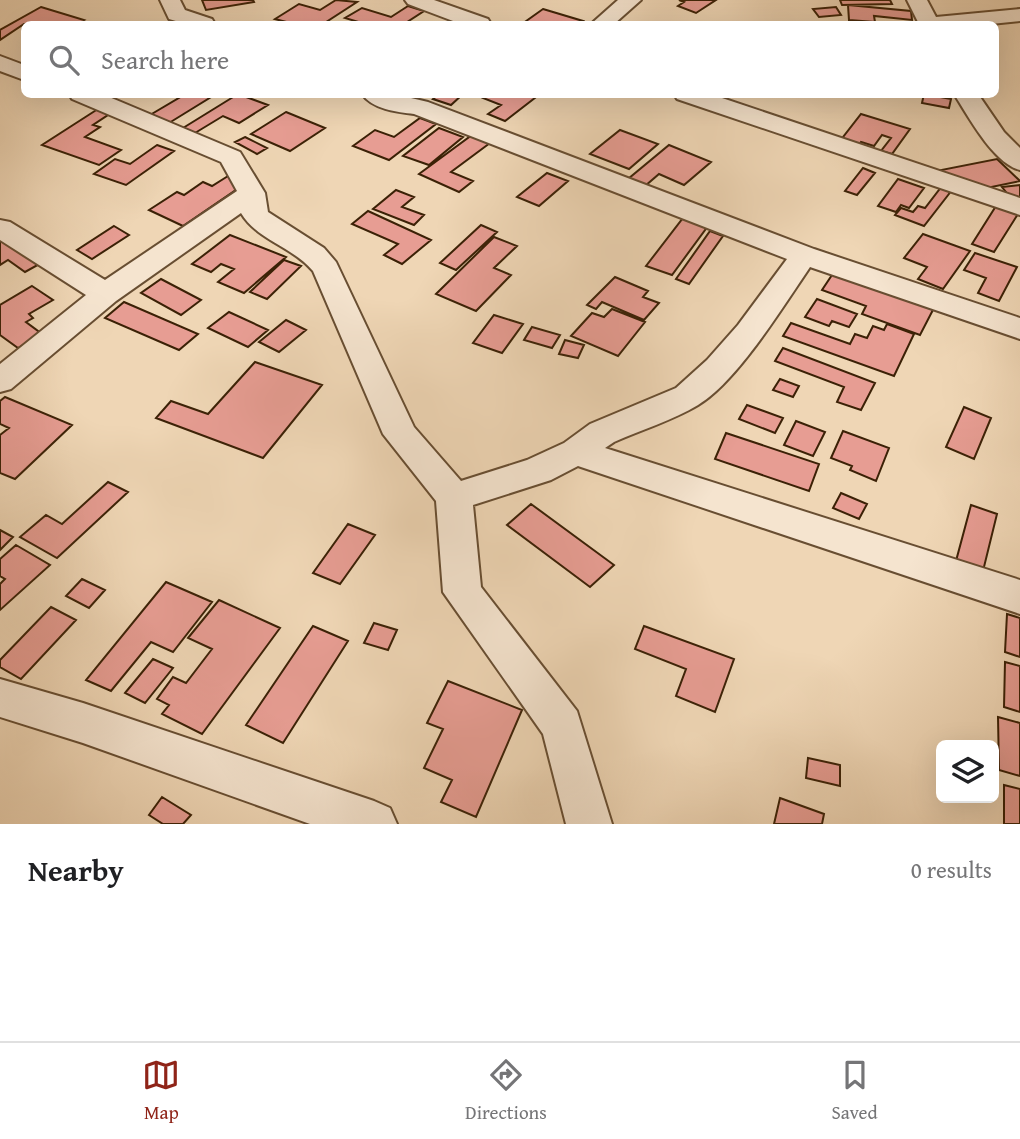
<!DOCTYPE html>
<html lang="en">
<head>
<meta charset="utf-8">
<style>
	:root { --surface:#fff; --page:#f2f2f2; --text:#202124; --muted:#757577; --line:#e0e0e0; --accent:#8f2418 }
	body { margin:0; font-family:"Gentium Book Plus",serif; background:var(--page); color:var(--text) }
	.controls { position:absolute; right:21px; bottom:21px; display:grid; overflow:hidden; border-radius:10px; box-shadow:0 7px 28px #0002 }
	.controls button { width:63px; height:63px; display:grid; place-items:center; padding:0; border:0; border-bottom:2px solid var(--line); background:var(--surface); color:var(--text); font:35px sans-serif }
	.list { margin:0; padding:0; list-style:none }
	h2 { display:flex; justify-content:space-between; align-items:center; height:91px; margin:0; padding:0 28px; font-size:30px }
	h2 small { font-size:23px; font-weight:400; color:var(--muted) }
	.icon { flex:none; width:38px; height:38px; fill:none; stroke:currentColor; stroke-width:2; stroke-linecap:round; stroke-linejoin:round }
	.map { position:relative; flex:none; width:1020px; height:824px; overflow:hidden }
	.search { position:absolute; background:var(--surface); box-shadow:0 7px 28px #0002; left:21px; right:21px; top:21px; height:77px; display:flex; align-items:center; gap:18px; box-sizing:border-box; padding:0 24px; border-radius:10px; color:var(--muted); font-size:26px }
	.sheet { height:217px; background:var(--surface) }
	nav { display:flex; justify-content:space-around; align-items:center; box-sizing:border-box; height:98px; border-top:2px solid var(--line); background:var(--surface); font-size:19px; color:var(--muted) }
	nav a { display:grid; justify-items:center; gap:4px }
	nav .on { color:var(--accent) }
	.map>svg:first-child { display:block }
	.building { fill:#e79d93; stroke:#3b2106; stroke-width:2 }
	.lines { fill:none; stroke-linecap:round; stroke-linejoin:round }
	.street-casing { stroke:#684e32; stroke-width:4 }
	.street { fill:#f5e4cf; fill-rule:evenodd }
</style>
</head>
<body>
<div class="map">
<svg width="1020" height="824" viewBox="0 0 1020 824">
	<rect width="100%" height="100%" fill="#efd6b5"/>
	<filter id="stains"><feTurbulence type="fractalNoise" baseFrequency=".00286" numOctaves="4"/><feColorMatrix values="0 0 0 0 .2 0 0 0 0 .09 0 0 0 0 .02 0 0 0 .5 -.17"/></filter>
	<radialGradient id="worn" r=".72"><stop offset=".6" stop-color="#630" stop-opacity="0"/><stop offset="1" stop-color="#630" stop-opacity=".3"/></radialGradient>
	<!-- building -->
	<path class="building" d="M202,0H253L254,2L206,10Z
		M336,0L357,2L323,24H294L275,19L299,4L320,10Z
		M679,0H716L696,13L678,6L684,2Z
		M840,0H890L892,4L842,5Z
		M848,5L911,11L912,20L874,16L875,22L849,20Z
		M408,6L424,11L404,24H365L345,18L362,8L391,17Z
		M41,7L84,20L77,24H24L0,40V30Z
		M836,7L841,15L819,17L813,9Z
		M543,9L583,21L579,24H522Z
		M178,94H216L169,123L150,115L182,96Z
		M238,94L268,105L239,123L223,116L195,133L183,128Z
		M439,94H463L451,105L433,99Z
		M488,94H540L505,121L488,114L501,105L483,98Z
		M924,94L951,99L949,108L922,103Z
		M101,107L114,111L93,125L100,127L85,137L121,150L99,165L42,145Z
		M286,112L325,128L290,151L251,134Z
		M861,114L910,129L892,154L881,151L891,138L882,135L874,146L861,142L858,146L840,141Z
		M420,118L436,124L389,160L353,146L375,130L394,137Z
		M439,128L463,137L429,165L403,156Z
		M620,130L658,144L629,169L590,154Z
		M472,135L490,143L451,172L473,181L459,192L419,174Z
		M245,137L267,148L257,154L235,142Z
		M157,145L174,151L126,185L94,174L115,159L130,164Z
		M669,145L711,162L684,185L659,174L645,186L628,179Z
		M997,159L1020,181L977,190L966,179L947,182L936,171Z
		M863,168L875,173L857,195L845,191Z
		M547,173L568,181L539,206L517,197Z
		M228,176L246,183L183,226L149,210L177,192L184,195L203,182L212,186Z
		M898,179L924,188L909,208L901,205L896,212L878,206Z
		M1020,185V202H1014L1002,187Z
		M942,186L952,190L924,226L895,215L901,208L913,212L918,206L925,208Z
		M396,190L414,197L402,207L424,215L414,225L373,209Z
		M996,206L1018,214L994,252L972,244Z
		M368,211L431,240L402,264L384,255L398,244L352,224Z
		M683,218L708,226L672,275L646,266Z
		M481,225L497,232L456,270L440,263Z
		M114,226L129,235L92,259L77,250Z
		M710,231L723,236L689,284L676,279Z
		M923,234L970,251L943,289L918,279L927,267L904,258Z
		M230,235L286,257L244,293L218,282L234,269L221,264L211,272L192,264Z
		M8,236L45,261L25,272L8,260L0,265V241Z
		M494,237L517,246L494,268L511,275L476,311L436,294Z
		M975,253L1017,267L999,301L978,293L986,278L964,270Z
		M284,260L301,266L267,299L250,292Z
		M836,269L936,304L920,335L862,314L866,306L822,290Z
		M615,277L648,291L643,297L659,303L644,320L602,302L596,309L587,305Z
		M161,279L201,300L181,315L141,293Z
		M32,286L53,300L29,314L33,318L26,322L42,334L18,348L0,335V305Z
		M817,299L857,314L849,327L832,321L829,326L805,317Z
		M124,302L198,334L179,350L105,318Z
		M612,309L645,322L618,356L571,336L592,313L604,317Z
		M229,312L268,330L248,347L208,328Z
		M494,315L523,324L502,353L473,343Z
		M286,320L306,330L279,352L259,342Z
		M791,323L850,344L855,334L867,338L873,326L884,330L887,324L914,334L894,376L783,336Z
		M532,327L560,335L552,348L524,340Z
		M565,340L584,345L578,358L559,354Z
		M783,348L875,383L861,410L837,402L844,387L775,361Z
		M255,362L322,385L263,458L156,418L171,401L208,414Z
		M780,379L799,386L793,397L773,390Z
		M5,397L72,425L15,479L0,473V435L9,428L0,424V401Z
		M747,405L783,418L775,433L739,419Z
		M964,407L991,418L974,459L946,447Z
		M796,421L825,432L813,456L784,445Z
		M843,431L889,448L876,481L850,470L852,466L831,458Z
		M726,433L819,464L809,491L715,459Z
		M108,482L128,492L57,558L20,537L46,515L62,524Z
		M841,493L867,504L859,519L833,508Z
		M531,504L614,565L590,587L507,525Z
		M971,505L997,514L983,571L956,561Z
		M348,524L375,535L340,584L313,573Z
		M0,530L13,537L0,550Z
		M16,545L50,565L0,610V584L5,579L0,576V559Z
		M82,579L105,590L89,608L66,596Z
		M166,582L212,602L173,652L151,642L111,691L86,680Z
		M219,600L280,628L202,734L162,714L169,705L157,699L173,677L186,683L212,649L188,638Z
		M51,607L76,620L21,679L0,667V660Z
		M1007,614L1020,618V657L1005,652Z
		M374,623L397,630L388,650L364,643Z
		M313,626L348,641L283,743L246,725Z
		M644,626L734,659L715,712L676,696L686,669L635,649Z
		M153,659L173,668L145,703L125,693Z
		M1005,662L1020,666V712L1004,707Z
		M448,681L522,710L476,817L441,802L452,780L424,768L443,729L427,723Z
		M998,717L1020,723V776L999,770Z
		M808,758L840,765V786L806,778Z
		M1004,785L1020,789V824H1004Z
		M162,797L191,815L183,824H163L149,815Z
		M780,798L824,814L822,824H774Z"/>
	<g class="lines">
		<defs>
			<path id="street" d="M160,0H180L185,10L212,19L215,24H186L169,19Z
				M405,0H434L488,19L491,24H461L408,4Z
				M618,0H641L614,24H591Z
				M907,0H927L936,17L1020,9V21L991,24H919Z
				M0,56L24,65V80L0,71Z
				M69,94H102L240,152L265,193L268,212L324,248L336,262L414,427L461,481L527,460L564,443L590,424L676,388L707,360L738,325L787,259L414,114C397,112 372,109 362,94H394L428,102L814,249L1020,318V339L810,267C784,305 737,382 698,405C673,420 641,430 614,442L605,448L1020,580V614L578,466L551,480L473,505L481,587L577,711L612,824H566L543,734L443,592L436,501L383,434L313,271C293,247 257,240 241,213L116,301L11,389L0,392V364L86,295L0,240V220L10,222L105,280L237,191L221,162L72,99Z
				M674,94H710L1020,198V215L677,99Z
				M954,94H978L1004,132L1020,148V170C993,163 969,117 954,94Z
				M0,679L83,703L374,801L390,808L397,824H310L83,743L0,717Z"/>
		</defs>
		<!-- street casing -->
		<use href="#street" class="street-casing"/>
		<!-- street -->
		<use href="#street" class="street"/>
	</g>
	<rect width="100%" height="100%" filter="url(#stains)"/>
	<rect width="100%" height="100%" fill="url(#worn)"/>
</svg>
<div class="controls">
<button><svg class="icon" aria-label="layers" viewBox="0 0 24 24"><path d="M12 4l9 5-9 5-9-5zM3 14l9 5 9-5"/></svg></button>
</div>
<div class="search"><svg class="icon" aria-label="search" viewBox="0 0 24 24"><circle cx="10" cy="10" r="6"/><path d="M15 15l6 6"/></svg>Search here</div>
</div>
<section class="sheet">
<h2>Nearby<small>0 results</small></h2>
<ul class="list">
</ul>
</section>
<nav>
<a class="on"><svg class="icon" aria-label="map" viewBox="0 0 24 24"><path d="M3 6l6-2 6 2 6-2v14l-6 2-6-2-6 2zM9 4v14M15 6v14"/></svg>Map</a>
<a><svg class="icon" aria-label="directions" viewBox="0 0 24 24"><path d="M12 3l9 9-9 9-9-9zM9 14v-3h6M13 9l2 2-2 2"/></svg>Directions</a>
<a><svg class="icon" aria-label="saved" viewBox="0 0 24 24"><path d="M7 4h10v16l-5-4-5 4z"/></svg>Saved</a>
</nav>
</body>
</html>
